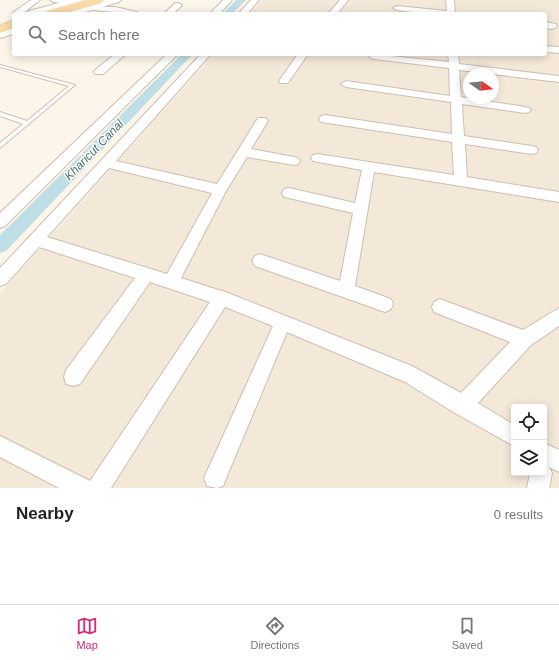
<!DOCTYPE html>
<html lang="en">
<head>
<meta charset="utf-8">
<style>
	:root { --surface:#fff; --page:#f2f2f2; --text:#222; --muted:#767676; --line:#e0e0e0; --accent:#db2777 }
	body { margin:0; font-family:Helvetica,sans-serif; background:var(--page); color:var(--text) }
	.controls { position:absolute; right:12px; bottom:12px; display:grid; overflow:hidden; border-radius:4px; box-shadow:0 2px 10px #0003 }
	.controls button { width:36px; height:36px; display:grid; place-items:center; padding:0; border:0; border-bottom:1px solid var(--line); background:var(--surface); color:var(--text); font:20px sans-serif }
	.compass { position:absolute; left:463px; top:68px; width:36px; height:36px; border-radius:50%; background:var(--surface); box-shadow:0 2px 10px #0003; rotate:105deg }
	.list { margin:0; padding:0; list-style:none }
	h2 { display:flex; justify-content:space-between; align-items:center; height:52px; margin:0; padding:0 16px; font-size:17px }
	h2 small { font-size:13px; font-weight:400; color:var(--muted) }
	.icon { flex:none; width:22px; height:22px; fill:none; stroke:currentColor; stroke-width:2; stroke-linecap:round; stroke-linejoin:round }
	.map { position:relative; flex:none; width:559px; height:488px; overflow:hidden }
	.search { position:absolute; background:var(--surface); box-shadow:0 2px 10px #0003; left:12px; right:12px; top:12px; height:44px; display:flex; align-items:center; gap:10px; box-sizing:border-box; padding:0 14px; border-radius:4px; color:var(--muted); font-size:15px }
	.sheet { height:116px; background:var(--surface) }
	nav { display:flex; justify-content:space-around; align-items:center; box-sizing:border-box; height:56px; border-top:1px solid var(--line); background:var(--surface); font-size:11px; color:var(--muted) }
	nav a { display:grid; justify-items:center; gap:2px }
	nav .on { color:var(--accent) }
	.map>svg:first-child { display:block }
	.residential { fill:#f4e8d9; fill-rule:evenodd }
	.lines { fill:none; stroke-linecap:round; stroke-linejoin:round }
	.canal { fill:#bfdfe6; fill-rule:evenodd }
	.lane-casing { stroke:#cebeb0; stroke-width:2 }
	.street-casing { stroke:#cebeb0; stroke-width:2 }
	.secondary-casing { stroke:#d1bfad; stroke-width:2 }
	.primary-casing { stroke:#dcd5d1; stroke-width:2 }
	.lane { fill:#fff; fill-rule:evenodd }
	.street { fill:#fff; fill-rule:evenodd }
	.secondary { fill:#fff; fill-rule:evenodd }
	.primary { fill:#f8dba6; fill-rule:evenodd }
	.labels { text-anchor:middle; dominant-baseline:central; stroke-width:3; stroke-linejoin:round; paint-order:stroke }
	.water-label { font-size:12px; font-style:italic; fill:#447783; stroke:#fffaf1 }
</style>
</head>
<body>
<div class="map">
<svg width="559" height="488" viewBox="0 0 559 488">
	<rect width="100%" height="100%" fill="#fcf6ea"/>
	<!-- residential -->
	<path class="residential" d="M262,0H559V488H0V293L214,54H545V14H250ZM469,74H493V98H469ZM514,407H544V473H514Z"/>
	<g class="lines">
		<!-- canal -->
		<path class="canal" d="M236,0H246L232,14H222Z
			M182,54H193L6,251L0,253V235Z"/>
		<defs>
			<path id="lane" d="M0,65L75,85L0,148V143L23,124L0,116V112L27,121L69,86L0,67Z"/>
			<path id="street" d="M31,0H40L22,14H14V16L13,14L14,12Z
				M50,0H69L77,3L73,5L54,2Z
				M223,0H232L219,14H210Z
				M251,0H259L247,14H238Z
				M340,0H348L337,14H328Z
				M446,0H454L455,14H427L397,10L393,8L397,6L447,11Z
				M175,3H178L182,5L173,14H164Z
				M89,5L107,7H115L137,12L138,14C130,14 123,12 115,12C106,11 99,11 89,9L88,7Z
				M545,22L556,24L557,26L553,29L545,28Z
				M545,46L559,47V53L545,52Z
				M115,54H126L103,74H95L94,72L95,70Z
				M167,54H178L5,226L0,228V213Z
				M201,54H211L116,161L217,184L258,118H266L268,121L251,149L294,157L298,158L300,161L298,164L294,165L247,157L226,191L181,278L228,293L412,366L461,393L510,342L434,312L432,307L434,302L440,299L523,330L559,308V326L531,345L478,403L514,425V446L455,413L405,382L287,332L223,486L217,488L207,486L204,478L273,326L225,307L111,488H59L0,457V436L90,481L210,302L150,282L80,384L73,386L66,384L64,377L66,370L135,278L39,247L6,284L0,286V268ZM109,168L212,193L167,274L47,237Z
				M298,54H308L288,83H280L279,81Z
				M371,54L449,62L448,54H458L459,64L559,76V82L459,70L461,97L525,107L529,108L531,110L529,112L525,113L462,104L464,136L532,146L536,147L538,150L536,153L532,154L465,144L467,177L559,192V202L374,172L355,286L391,299L393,304L391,309L385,312L255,266L252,261L255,256L260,254L340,281L353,213L289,198L284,197L282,193L284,189L289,188L355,203L362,170L313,161L311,158L313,155L317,154L454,175L452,142L321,122L319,119L321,116L325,115L452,134L451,102L346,87L341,84L346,81L450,96L449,68L374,59L371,58L369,56Z
				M544,443L559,450V472L549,467L552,473L549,488H527L530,473H544Z"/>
			<path id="secondary" d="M70,0H89L87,2L46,14H27L29,11Z
				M103,0H121L119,2L79,14L64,13L66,10Z
				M14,26V34L0,38V30Z"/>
			<path id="primary" d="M85,0H104L102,3L63,14H44L46,11Z
				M14,20V28L0,33V25Z"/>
		</defs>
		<!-- lane casing -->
		<use href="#lane" class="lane-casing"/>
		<!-- street casing -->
		<use href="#street" class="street-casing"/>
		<!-- secondary casing -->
		<use href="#secondary" class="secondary-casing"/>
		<!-- primary casing -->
		<use href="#primary" class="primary-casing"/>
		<!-- lane -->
		<use href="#lane" class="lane"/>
		<!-- street -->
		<use href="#street" class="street"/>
		<!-- secondary -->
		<use href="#secondary" class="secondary"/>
		<!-- primary -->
		<use href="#primary" class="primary"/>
	</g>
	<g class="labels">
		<!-- water labels -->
		<g class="water-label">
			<text transform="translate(94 150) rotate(-46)">Kharicut Canal</text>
		</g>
	</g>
</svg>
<div class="controls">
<button><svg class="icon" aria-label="locate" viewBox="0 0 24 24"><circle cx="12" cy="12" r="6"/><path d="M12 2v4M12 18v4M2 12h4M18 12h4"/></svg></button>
<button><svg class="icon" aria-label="layers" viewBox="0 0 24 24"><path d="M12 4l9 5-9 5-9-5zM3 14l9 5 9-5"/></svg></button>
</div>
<svg class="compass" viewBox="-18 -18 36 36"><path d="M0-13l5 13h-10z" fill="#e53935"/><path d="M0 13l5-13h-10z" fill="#767676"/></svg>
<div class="search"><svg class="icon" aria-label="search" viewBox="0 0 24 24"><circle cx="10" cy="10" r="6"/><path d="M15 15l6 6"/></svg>Search here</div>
</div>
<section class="sheet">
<h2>Nearby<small>0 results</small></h2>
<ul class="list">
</ul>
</section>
<nav>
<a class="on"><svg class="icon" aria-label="map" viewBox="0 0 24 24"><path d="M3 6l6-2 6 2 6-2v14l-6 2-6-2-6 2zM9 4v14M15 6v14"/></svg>Map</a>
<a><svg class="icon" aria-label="directions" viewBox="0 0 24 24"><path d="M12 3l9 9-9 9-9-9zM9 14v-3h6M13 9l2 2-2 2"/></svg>Directions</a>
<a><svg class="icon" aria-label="saved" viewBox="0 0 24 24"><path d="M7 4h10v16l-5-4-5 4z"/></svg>Saved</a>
</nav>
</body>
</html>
